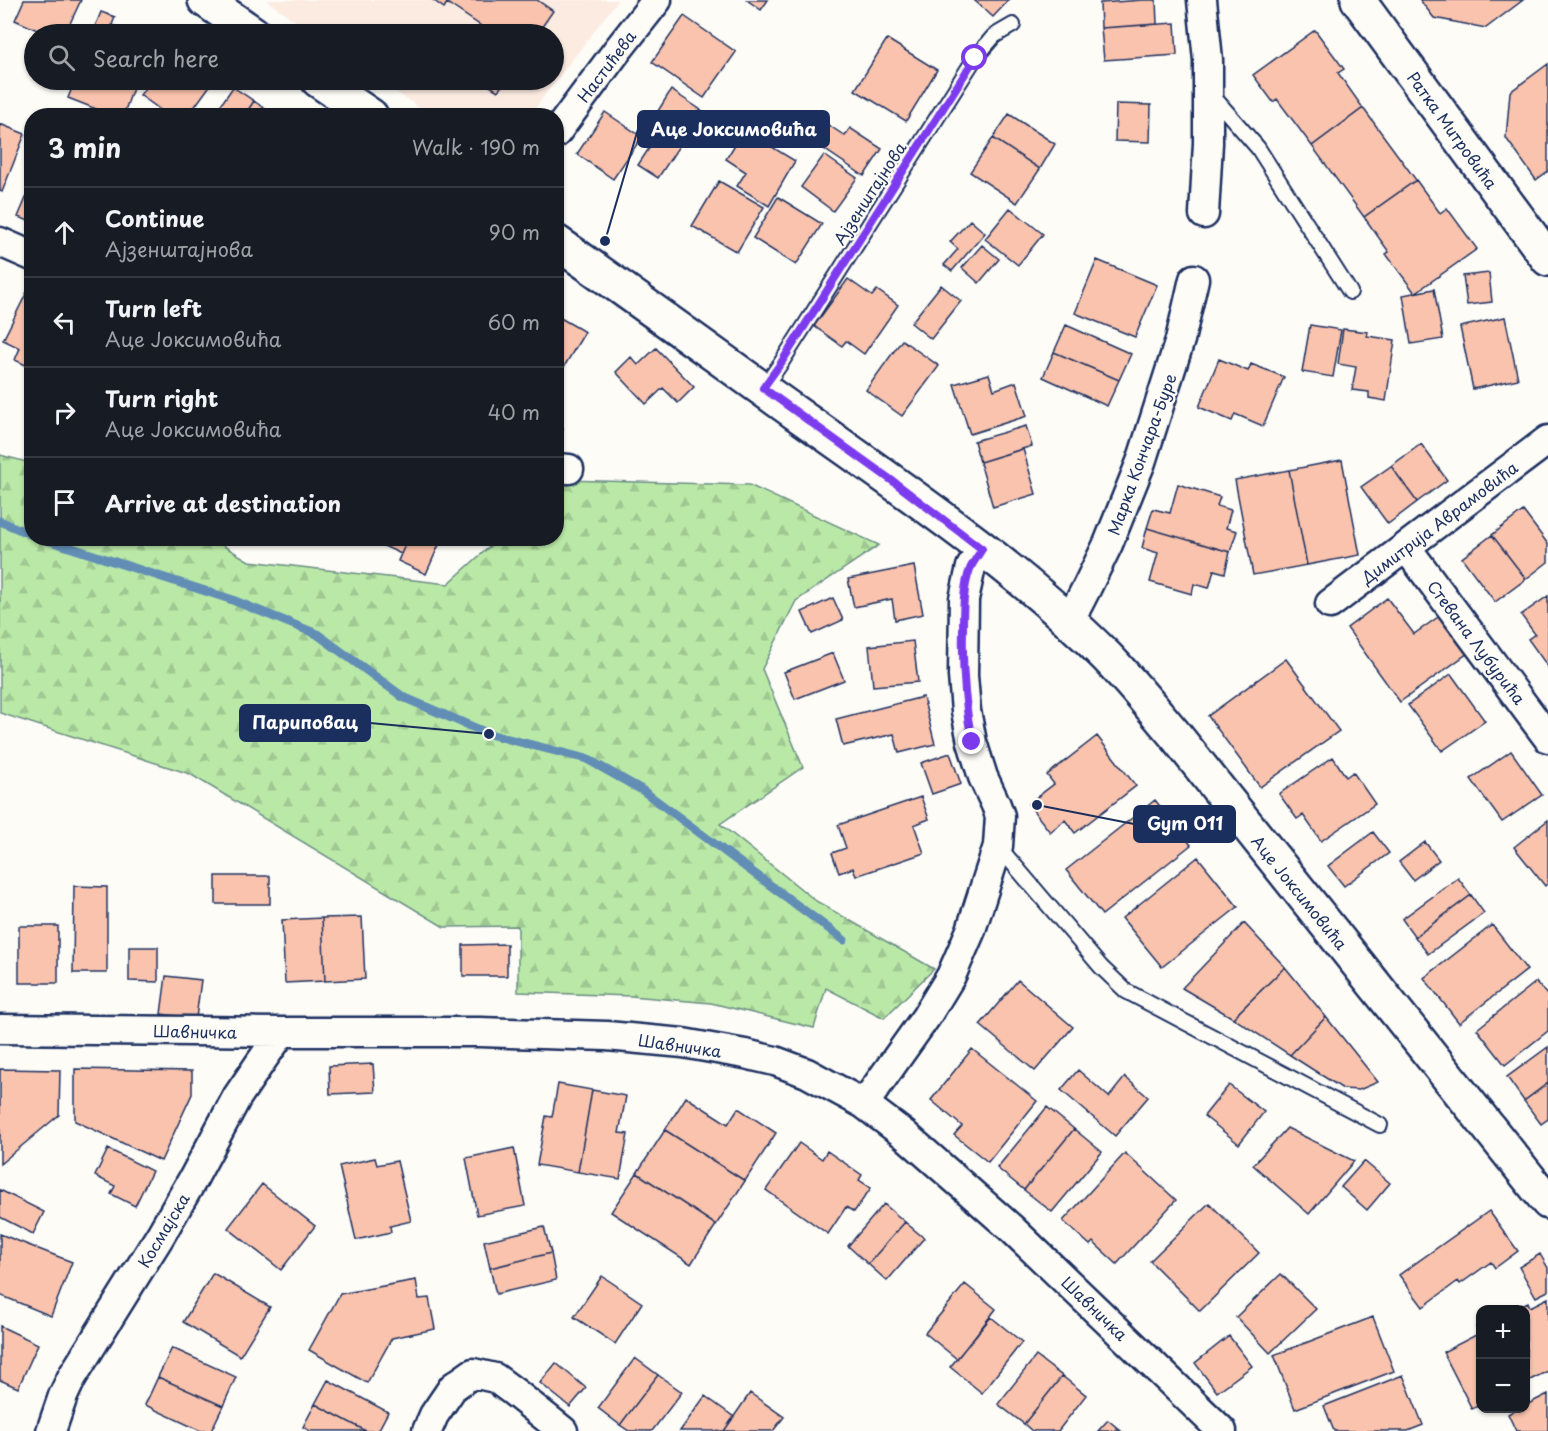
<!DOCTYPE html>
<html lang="en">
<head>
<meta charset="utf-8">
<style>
	:root { --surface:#171b24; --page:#20242c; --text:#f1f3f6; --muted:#9ea1a6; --line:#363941 }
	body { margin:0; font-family:"Playpen Sans",sans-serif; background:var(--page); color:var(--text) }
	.controls { position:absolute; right:18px; bottom:18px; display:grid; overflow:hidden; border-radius:12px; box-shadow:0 2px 4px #0004 }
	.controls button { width:54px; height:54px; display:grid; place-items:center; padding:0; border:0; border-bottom:2px solid var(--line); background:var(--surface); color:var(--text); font:30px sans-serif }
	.stop { position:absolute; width:18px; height:18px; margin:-14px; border:4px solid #7c3aed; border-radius:50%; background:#fff }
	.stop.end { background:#7c3aed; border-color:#fff; box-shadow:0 2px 6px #0008 }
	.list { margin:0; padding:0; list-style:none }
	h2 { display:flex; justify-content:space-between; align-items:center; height:78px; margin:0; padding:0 24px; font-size:26px }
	h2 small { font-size:20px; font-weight:400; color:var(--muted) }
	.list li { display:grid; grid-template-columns:39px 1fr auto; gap:18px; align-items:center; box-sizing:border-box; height:90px; padding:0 24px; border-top:2px solid var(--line) }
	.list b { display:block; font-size:22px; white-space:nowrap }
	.list p { margin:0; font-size:20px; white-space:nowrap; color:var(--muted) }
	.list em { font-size:20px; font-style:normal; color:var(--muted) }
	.icon { flex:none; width:33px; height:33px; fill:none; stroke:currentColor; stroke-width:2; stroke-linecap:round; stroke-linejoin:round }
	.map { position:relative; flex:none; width:1548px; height:1431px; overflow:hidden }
	.search { position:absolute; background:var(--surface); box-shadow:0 2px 4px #0004; left:24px; top:24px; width:540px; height:66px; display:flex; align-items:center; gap:15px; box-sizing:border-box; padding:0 21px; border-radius:33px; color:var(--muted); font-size:22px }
	.panel { position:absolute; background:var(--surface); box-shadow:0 2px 4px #0004; left:24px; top:108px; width:540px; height:438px; border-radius:24px }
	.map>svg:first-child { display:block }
	.built { fill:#fcebe1 }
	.forest { fill:url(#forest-firs); stroke:#6a8c82; stroke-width:1.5 }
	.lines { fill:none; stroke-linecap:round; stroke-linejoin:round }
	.stream { stroke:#628eb6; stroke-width:9 }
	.building { fill:#fac3ad; stroke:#1b2f5e; stroke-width:1.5 }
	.lane-casing { stroke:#1b2f5e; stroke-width:18 }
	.street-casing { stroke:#1b2f5e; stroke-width:33 }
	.secondary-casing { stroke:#1b2f5e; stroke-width:38 }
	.lane { stroke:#fdfcf7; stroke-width:14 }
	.street { stroke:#fdfcf7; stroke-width:28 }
	.secondary { stroke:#fdfcf7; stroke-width:33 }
	.route { stroke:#7c3aed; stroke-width:8 }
	.labels { text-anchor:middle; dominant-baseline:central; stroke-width:4.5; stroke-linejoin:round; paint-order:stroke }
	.street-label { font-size:16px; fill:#1b2f5e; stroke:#fdfcf7 }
	.leader { fill:none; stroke:#1b2f5e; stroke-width:2 }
	.callout-dot { fill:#1b2f5e; stroke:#fdfcf7; stroke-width:2 }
	.callout { fill:#1b2f5e; stroke:#1b2f5e; stroke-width:2 }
	.callout-label { font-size:18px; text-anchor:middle; font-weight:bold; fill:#fff }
</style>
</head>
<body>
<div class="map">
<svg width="1548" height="1431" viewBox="0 0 1548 1431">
	<defs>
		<pattern id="forest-firs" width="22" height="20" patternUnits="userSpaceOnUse" patternTransform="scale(1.5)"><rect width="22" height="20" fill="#bae9a7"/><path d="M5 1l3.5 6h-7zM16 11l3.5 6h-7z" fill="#9fc892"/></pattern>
	</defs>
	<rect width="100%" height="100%" fill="#fdfcf7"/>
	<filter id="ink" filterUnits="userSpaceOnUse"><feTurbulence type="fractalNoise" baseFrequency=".0167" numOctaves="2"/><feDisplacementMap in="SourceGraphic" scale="12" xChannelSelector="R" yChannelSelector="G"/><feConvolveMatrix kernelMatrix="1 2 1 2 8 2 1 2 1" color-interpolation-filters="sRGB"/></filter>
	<g filter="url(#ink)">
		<!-- built -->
		<path class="built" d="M266,0H618L529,116L430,115L379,80H554V34H314Z"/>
		<!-- forest -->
		<path class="forest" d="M0,455L31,463L32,538L212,539L249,561L448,584L498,539L556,538L557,486L563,480L749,485L879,545L796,601L762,669L803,767L720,824L816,901L934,969L884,1018L826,988L814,1028L711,1003L631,996L518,992V926L444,927L190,774L0,713Z"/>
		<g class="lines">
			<!-- stream -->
			<path class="stream" d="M0,521L32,535
				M41,538L230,599L317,634L403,697L489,734L587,759L642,790L844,940"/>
		</g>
		<!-- building -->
		<path class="building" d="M24,0H81L65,34H46L15,20Z
			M433,0H537L553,11L537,34H480L484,28L447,3L444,8Z
			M747,0H768L761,10Z
			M974,0H1009L993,17Z
			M1143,0H1156L1157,24L1101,28L1100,3Z
			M1420,0H1523L1486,28L1434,18Z
			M101,12L115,17L112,25L129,31L128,34H92Z
			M684,16L736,52L704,98L652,62Z
			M1175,23L1177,55L1104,60L1101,28Z
			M1315,30L1344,69L1338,73L1363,108L1312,146L1277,99L1273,102L1253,75Z
			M887,39L937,70L906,121L855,90Z
			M1548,64V171L1536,180L1506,138L1510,92Z
			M75,80H136L123,116H114L68,98Z
			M151,80H214L188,116H169L140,95Z
			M480,80H506L498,91Z
			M233,87L254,101L244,116H213Z
			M671,90L713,118L700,138L658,111Z
			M254,101L275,116H244Z
			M1116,104L1151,105L1150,142L1115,141Z
			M1363,108L1416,180L1364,217L1312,146Z
			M605,112L642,137L613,179L577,154Z
			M1009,114L1055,144L1040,169L993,138Z
			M824,122L845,136L850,128L882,149L864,176L812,141Z
			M0,124L25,134L2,192L0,191Z
			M665,124L685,137L658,178L638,165Z
			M744,130L795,161L769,206L737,186L746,172L726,159Z
			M993,138L1040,169L1017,203L970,172Z
			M824,155L857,178L833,211L801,187Z
			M1416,180L1440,213L1447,208L1477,249L1415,293L1386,254L1389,252L1364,217Z
			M719,181L764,207L737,252L692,226Z
			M32,184V222L18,217Z
			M778,197L822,224L796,265L753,238Z
			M1010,208L1043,234L1018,265L985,239Z
			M970,220L985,233L952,271L944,265L958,249L950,242Z
			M982,245L999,259L979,283L962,268Z
			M1097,260L1157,285L1135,337L1075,313Z
			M1489,273L1492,302L1467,305L1463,276Z
			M848,279L872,296L877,290L898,305L864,354L846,341L842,346L814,326Z
			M941,285L961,301L931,339L911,323Z
			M1434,289L1443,339L1411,344L1403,295Z
			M28,290L32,292V368L15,360L20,348L3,340Z
			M557,316L585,332L556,380V317Z
			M1505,317L1518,379L1473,389L1460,327Z
			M1066,325L1131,354L1119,380L1054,352Z
			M1310,325L1341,330L1333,377L1302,372Z
			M1343,329L1368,332L1367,336L1395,340L1386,401L1369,398V392L1352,390L1356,367L1338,364Z
			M902,340L939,366L902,416L866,390Z
			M656,348L694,387L678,403L663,388L646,404L616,372L631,357L638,365Z
			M1054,352L1119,380L1107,406L1043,377Z
			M1219,359L1248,371L1251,364L1284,377L1263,426L1235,414L1232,421L1199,407Z
			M989,374L994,390L1016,382L1027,416L970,434L954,384Z
			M1026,426L1032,446L980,462L974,441Z
			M556,427L563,428L559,455H556Z
			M1421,444L1447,480L1417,502L1391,466Z
			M1023,449L1036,494L993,507L980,462Z
			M1342,460L1360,555L1307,565L1289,470Z
			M1391,466L1417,502L1388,524L1361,487Z
			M1289,470L1307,565L1253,575L1235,480Z
			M1178,484L1220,497L1217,506L1231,510L1226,528L1237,531L1230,552L1147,528L1153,509L1170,513Z
			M1523,511L1548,544V562L1526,579L1492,535Z
			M1147,528L1230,552L1225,573L1214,570L1209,588L1194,584L1192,594L1150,582L1158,553L1142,548Z
			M1492,535L1526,579L1495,602L1462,558Z
			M371,538H408L401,554L371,540Z
			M408,538H442L426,574L398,561Z
			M914,566L923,614L895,620L892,599L854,607L848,579Z
			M1548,596V667L1528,639L1535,634L1521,615Z
			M833,598L843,620L812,634L802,612Z
			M1387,598L1414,634L1441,615L1468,653L1400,702L1347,628Z
			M913,641L918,682L873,686L869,646Z
			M833,653L844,680L795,699L784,672Z
			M1286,659L1339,731L1260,787L1208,716Z
			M1451,674L1485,721L1442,751L1408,705Z
			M923,697L935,744L899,753L894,734L843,746L836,719Z
			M1097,736L1136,786L1075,833L1065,820L1050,832L1028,804L1054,784L1047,775Z
			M1511,751L1542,795L1502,822L1471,779Z
			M950,753L961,784L932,794L921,763Z
			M1333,757L1346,777L1353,772L1375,804L1321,841L1303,815L1297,819L1279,794Z
			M921,797L929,819L914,825L924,853L856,876L853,868L839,873L832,853L846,848L838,825Z
			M1155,800L1191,845L1102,915L1066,870Z
			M1548,820V883L1545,886L1514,847Z
			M1373,832L1389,853L1344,886L1328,866Z
			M1425,842L1439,860L1413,880L1399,862Z
			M1198,857L1238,907L1162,967L1122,918Z
			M216,876H270V904H216Z
			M1458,878L1471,895L1415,937L1402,919Z
			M74,886L107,887V973H73Z
			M1471,895L1484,913L1428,954L1415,937Z
			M362,917L365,979L325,981L322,918Z
			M322,918L325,981L285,983L282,920Z
			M1244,923L1285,967L1233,1018L1182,988Z
			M1492,925L1527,970L1459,1023L1424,978Z
			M19,926H58V983H19Z
			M507,944V976H463V945Z
			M129,947H158V982L129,981Z
			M1285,967L1326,1017L1290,1055L1233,1018Z
			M166,976L201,980L196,1018L161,1014Z
			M1018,980L1073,1027L1035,1071L980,1025Z
			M1536,982L1548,996V1031L1505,1065L1477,1029Z
			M1326,1017L1378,1082L1359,1090L1343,1089L1290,1055Z
			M1548,1047V1083L1524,1101L1507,1077Z
			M972,1049L1037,1101L988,1162L954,1135L962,1126L931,1100Z
			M373,1064L375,1092L330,1094L329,1066Z
			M0,1069L60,1070L59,1115L0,1164Z
			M75,1069L192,1071V1094L161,1161L75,1121Z
			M1078,1070L1109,1097L1125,1077L1148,1097L1115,1136L1061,1090Z
			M1548,1083V1119L1541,1124L1524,1101Z
			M558,1084L592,1090L578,1172L537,1165L546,1116L552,1117Z
			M1229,1085L1264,1112L1239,1144L1204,1116Z
			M592,1090L626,1096L619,1133L628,1134L620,1179L578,1172Z
			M686,1097L728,1124L738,1108L776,1133L745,1181L665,1130Z
			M1047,1107L1074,1129L1024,1190L997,1168Z
			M1287,1128L1354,1161L1309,1214L1253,1165Z
			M1074,1129L1102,1152L1052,1212L1024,1190Z
			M665,1130L745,1181L716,1225L637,1173Z
			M799,1143L822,1159L827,1151L862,1175L859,1180L871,1188L854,1212L846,1207L828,1234L766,1190Z
			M514,1148L525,1206L477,1215L466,1158Z
			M108,1149L152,1171L135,1206L111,1194L115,1186L95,1176Z
			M1125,1153L1176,1200L1117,1264L1093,1242L1090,1245L1063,1221Z
			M375,1158L377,1165L397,1161L411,1221L390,1226L391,1232L356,1240L339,1166Z
			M1364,1161L1390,1183L1367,1210L1341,1187Z
			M637,1173L716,1225L691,1264L611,1212Z
			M262,1184L315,1226L281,1270L228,1228Z
			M0,1190L44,1212L33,1234L0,1217Z
			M1209,1203L1259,1253L1200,1311L1150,1261Z
			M884,1204L905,1222L868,1264L848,1246Z
			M1489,1211L1518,1251L1495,1268L1491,1262L1460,1284L1458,1281L1423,1307L1399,1275Z
			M905,1222L924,1238L887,1281L868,1264Z
			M544,1227L551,1253L490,1268L484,1241Z
			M0,1234L72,1262L51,1316L0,1295Z
			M551,1253L556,1280L496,1294L490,1268Z
			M1540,1254L1548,1268V1291L1536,1297L1519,1267Z
			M213,1273L270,1307L240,1356L183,1322Z
			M1281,1274L1316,1309L1270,1353L1236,1317Z
			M602,1276L642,1303L615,1344L574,1317Z
			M416,1280L419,1299L429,1298L435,1329L392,1338L367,1383L309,1350L340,1294Z
			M965,1284L996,1309L957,1359L925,1333Z
			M1548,1298V1371L1526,1382V1310H1511L1528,1302L1530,1307Z
			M991,1317L1022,1342L982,1393L950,1367Z
			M1373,1317L1394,1371L1295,1409L1274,1355Z
			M1480,1325V1405L1472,1409L1443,1352L1480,1333L1476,1327Z
			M0,1326L38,1344L18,1388L0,1380Z
			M1229,1336L1252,1366L1217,1392L1195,1363Z
			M172,1348L236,1377L223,1406L158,1377Z
			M1036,1356L1062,1376L1024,1424L998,1404Z
			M635,1358L658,1375L620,1425L598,1408Z
			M556,1363L586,1388L570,1407L540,1383Z
			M658,1375L682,1392L652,1431H629L620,1425Z
			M1403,1375L1423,1425L1408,1431H1334L1324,1406Z
			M1062,1376L1086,1395L1058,1431H1032L1024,1424Z
			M158,1377L223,1406L211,1431H201L145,1405Z
			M328,1380L388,1412L378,1431H366L315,1404Z
			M750,1393L784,1417L773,1431H724Z
			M1548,1394V1431H1516L1508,1414L1518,1408H1526V1405Z
			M705,1396L734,1417L724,1431H680Z
			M315,1404L366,1431H310L303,1427Z
			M1108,1420L1121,1431H1098Z"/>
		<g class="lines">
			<defs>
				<path id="lane" d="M1211,94L1258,148L1350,292
					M763,389L781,363L975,58L994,36L1013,25
					M998,846L1101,967L1126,991L1380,1125"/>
				<path id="street" d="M1202,0L1208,60V143L1204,214
					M556,133L616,52L657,0
					M0,242L32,256
					M556,468L569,469
					M1406,547L1548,738
					M1330,604L1548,440
					M1069,622L1087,587L1108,544L1141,462L1180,340L1194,279
					M0,1029L282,1032H480L607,1036L683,1043L745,1054L775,1061L807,1073L864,1104L905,1135L1012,1229L1222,1431
					M864,1104L926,1017L951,976L971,930L998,846L1000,816L996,805L983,777L972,742L966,711L963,676L964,599L971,567L982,549
					M51,1431L63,1396L72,1377L160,1236L193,1179L237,1097L260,1063L282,1032
					M427,1431L434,1415L453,1387L473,1373L495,1378L514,1392L563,1431"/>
				<path id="secondary" d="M205,0L254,34
					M1358,0L1548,259
					M318,80L371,116
					M556,242C637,298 717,357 797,414C904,490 1014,564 1107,657C1131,682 1153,709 1176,736L1548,1202"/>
			</defs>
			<!-- lane casing -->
			<use href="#lane" class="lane-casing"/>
			<!-- street casing -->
			<use href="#street" class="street-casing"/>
			<!-- secondary casing -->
			<use href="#secondary" class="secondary-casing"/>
			<!-- lane -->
			<use href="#lane" class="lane"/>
			<!-- street -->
			<use href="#street" class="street"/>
			<!-- secondary -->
			<use href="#secondary" class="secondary"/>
		</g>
	</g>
	<g class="lines" filter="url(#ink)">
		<!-- route -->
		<path class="route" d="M972,742C965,705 962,668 963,630C963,610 963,588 970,569C973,562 978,556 982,549L894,482L763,388L781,363L975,58"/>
	</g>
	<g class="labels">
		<!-- street labels -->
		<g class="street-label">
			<text transform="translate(606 66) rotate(-53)">Настићева</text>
			<text transform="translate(1453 130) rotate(54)">Ратка Митровића</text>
			<text transform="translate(869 193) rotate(-57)">Ајзенштајнова</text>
			<text transform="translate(1141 454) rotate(-70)">Марка Кончара-Буре</text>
			<text transform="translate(1439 522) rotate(-37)">Димитрија Аврамовића</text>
			<text transform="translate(1477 642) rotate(53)">Стевана Лубурића</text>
			<text transform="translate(1300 892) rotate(51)">Аце Јоксимовића</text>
			<text transform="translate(195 1031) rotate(1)">Шавничка</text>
			<text transform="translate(680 1045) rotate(8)">Шавничка</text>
			<text transform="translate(163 1230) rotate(-59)">Космајска</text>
			<text transform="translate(1095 1308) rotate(44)">Шавничка</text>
		</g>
	</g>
	<!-- callouts -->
	<path class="leader" d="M605 241L638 129M489 734L370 723M1037 805L1134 824"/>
	<g class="callout-dot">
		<circle cx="605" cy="241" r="6"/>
		<circle cx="489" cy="734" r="6"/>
		<circle cx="1037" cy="805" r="6"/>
	</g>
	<g class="callout">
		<rect x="638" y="111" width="191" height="36" rx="6"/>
		<rect x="240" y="705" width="130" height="36" rx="6"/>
		<rect x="1134" y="806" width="101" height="36" rx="6"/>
	</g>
	<g class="callout-label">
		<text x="734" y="136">Аце Јоксимовића</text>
		<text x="305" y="729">Париповац</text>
		<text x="1185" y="830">Gym 011</text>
	</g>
</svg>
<div class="controls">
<button>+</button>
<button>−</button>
</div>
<div class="stop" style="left:975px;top:58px"></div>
<div class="stop end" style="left:972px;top:742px"></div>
<div class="search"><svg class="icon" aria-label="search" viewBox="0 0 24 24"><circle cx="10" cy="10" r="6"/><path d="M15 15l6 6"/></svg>Search here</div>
<section class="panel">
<h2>3 min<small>Walk · 190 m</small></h2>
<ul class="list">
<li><svg class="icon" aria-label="ahead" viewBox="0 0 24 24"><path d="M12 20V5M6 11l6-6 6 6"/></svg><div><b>Continue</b><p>Ајзенштајнова</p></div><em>90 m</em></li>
<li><svg class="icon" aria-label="left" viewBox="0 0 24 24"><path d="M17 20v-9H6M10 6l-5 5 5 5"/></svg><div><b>Turn left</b><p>Аце Јоксимовића</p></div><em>60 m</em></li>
<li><svg class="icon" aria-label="right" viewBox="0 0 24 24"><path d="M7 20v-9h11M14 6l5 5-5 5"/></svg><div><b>Turn right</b><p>Аце Јоксимовића</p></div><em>40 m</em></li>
<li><svg class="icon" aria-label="arrive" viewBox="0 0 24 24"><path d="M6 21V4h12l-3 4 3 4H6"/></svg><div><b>Arrive at destination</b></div></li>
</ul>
</section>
</div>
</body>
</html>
